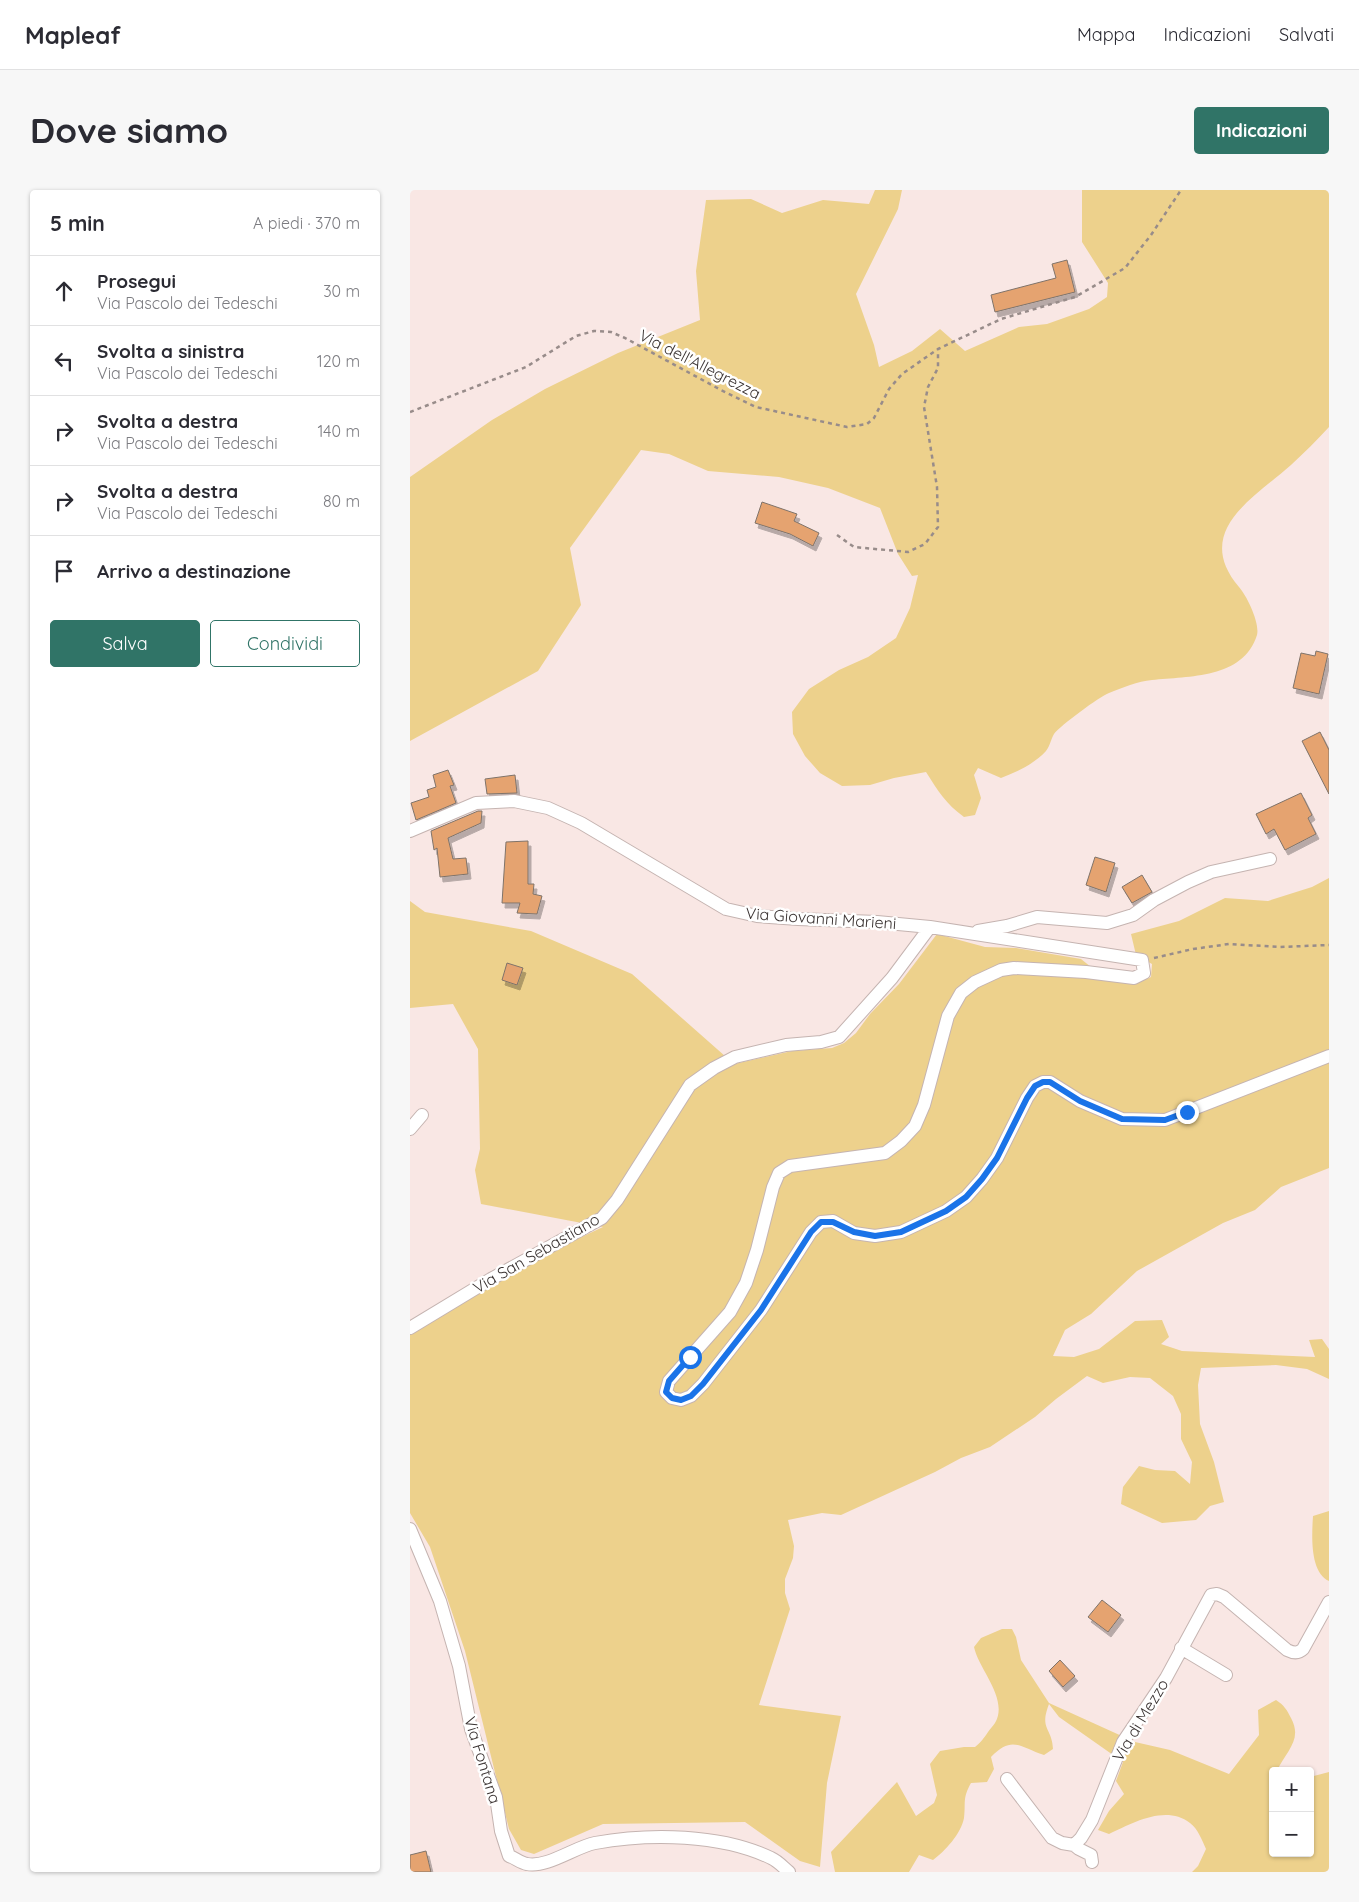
<!DOCTYPE html>
<html lang="it">
<head>
<meta charset="utf-8">
<style>
	:root { --surface:#fff; --page:#f7f7f7; --text:#2b2b33; --muted:#7c7c81; --line:#e1e1e2; --accent:#307467 }
	body { margin:0; font-family:Quicksand,sans-serif; background:var(--page); color:var(--text) }
	.controls { position:absolute; right:15px; bottom:15px; display:grid; overflow:hidden; border-radius:5px; box-shadow:0 1px 4px #0004 }
	.controls button { width:45px; height:45px; display:grid; place-items:center; padding:0; border:0; border-bottom:1px solid var(--line); background:var(--surface); color:var(--text); font:25px sans-serif }
	.stop { position:absolute; width:15px; height:15px; margin:-11px; border:4px solid #1a73e8; border-radius:50%; background:#fff }
	.stop.end { background:#1a73e8; border-color:#fff; box-shadow:0 1px 5px #0008 }
	.list { margin:0; padding:0; list-style:none }
	h2 { display:flex; justify-content:space-between; align-items:center; height:65px; margin:0; padding:0 20px; font-size:21px }
	h2 small { font-size:16px; font-weight:400; color:var(--muted) }
	.list li { display:grid; grid-template-columns:32px 1fr auto; gap:15px; align-items:center; box-sizing:border-box; height:70px; padding:0 20px; border-top:1px solid var(--line) }
	.list b { display:block; font-size:19px; white-space:nowrap }
	.list p { margin:0; font-size:16px; white-space:nowrap; color:var(--muted) }
	.list em { font-size:16px; font-style:normal; color:var(--muted) }
	.actions { display:flex; gap:10px; padding:15px 20px }
	.actions a { flex:1; padding:11px 0; border:1px solid var(--accent); border-radius:5px; text-align:center; font-size:18px; color:var(--accent) }
	.actions .main { background:var(--accent); color:#fff }
	.icon { flex:none; width:28px; height:28px; fill:none; stroke:currentColor; stroke-width:2; stroke-linecap:round; stroke-linejoin:round }
	.map { position:relative; flex:none; width:919px; height:1682px; overflow:hidden; border-radius:5px }
	header { display:flex; align-items:center; gap:30px; box-sizing:border-box; height:70px; padding:0 25px; background:var(--surface); border-bottom:1px solid var(--line) }
	header strong { font-size:24px }
	nav { display:flex; gap:28px; margin-inline-start:auto; font-size:18px }
	.intro { display:flex; align-items:center; justify-content:space-between; box-sizing:border-box; height:120px; padding:0 30px }
	h1 { margin:0; font-size:35px }
	.button { padding:12px 22px; border-radius:5px; background:var(--accent); color:#fff; font-size:18px; font-weight:700 }
	main { display:flex; gap:30px; padding:0 30px }
	aside { flex:1; background:var(--surface); border-radius:5px; box-shadow:0 1px 4px #0004 }
	.map>svg:first-child { display:block }
	.green { fill:#edd18c }
	.building { fill:#e5a36f; stroke:#7f736a; filter:url(#shadow) }
	.lines { fill:none; stroke-linecap:round; stroke-linejoin:round }
	.street-casing { stroke:#c5b4b1; stroke-width:14 }
	.path { stroke:#988c8a; stroke-width:2.5; stroke-dasharray:4 4; stroke-linecap:butt }
	.street { stroke:#fff; stroke-width:12 }
	.route { stroke:#1a73e8; stroke-width:6 }
	.labels { text-anchor:middle; dominant-baseline:central; stroke-width:5; stroke-linejoin:round; paint-order:stroke }
	.street-label { font-size:16px; fill:#3a3332; stroke:#fff }
</style>
</head>
<body>
<header>
<strong>Mapleaf</strong>
<nav><a>Mappa</a><a>Indicazioni</a><a>Salvati</a></nav>
</header>
<div class="intro"><h1>Dove siamo</h1><a class="button">Indicazioni</a></div>
<main>
<aside>
<h2>5 min<small>A piedi · 370 m</small></h2>
<ul class="list">
<li><svg class="icon" aria-label="ahead" viewBox="0 0 24 24"><path d="M12 20V5M6 11l6-6 6 6"/></svg><div><b>Prosegui</b><p>Via Pascolo dei Tedeschi</p></div><em>30 m</em></li>
<li><svg class="icon" aria-label="left" viewBox="0 0 24 24"><path d="M17 20v-9H6M10 6l-5 5 5 5"/></svg><div><b>Svolta a sinistra</b><p>Via Pascolo dei Tedeschi</p></div><em>120 m</em></li>
<li><svg class="icon" aria-label="right" viewBox="0 0 24 24"><path d="M7 20v-9h11M14 6l5 5-5 5"/></svg><div><b>Svolta a destra</b><p>Via Pascolo dei Tedeschi</p></div><em>140 m</em></li>
<li><svg class="icon" aria-label="right" viewBox="0 0 24 24"><path d="M7 20v-9h11M14 6l5 5-5 5"/></svg><div><b>Svolta a destra</b><p>Via Pascolo dei Tedeschi</p></div><em>80 m</em></li>
<li><svg class="icon" aria-label="arrive" viewBox="0 0 24 24"><path d="M6 21V4h12l-3 4 3 4H6"/></svg><div><b>Arrivo a destinazione</b></div></li>
</ul>
<div class="actions"><a class="main">Salva</a><a>Condividi</a></div>
</aside>
<div class="map">
<svg width="919" height="1682" viewBox="0 0 919 1682">
	<defs>
		<filter id="shadow"><feDropShadow dx="3" dy="5" stdDeviation="0" flood-color="#0004"/></filter>
	</defs>
	<rect width="100%" height="100%" fill="#f9e7e4"/>
	<!-- green -->
	<path class="green" d="M465,0H492L488,19L446,104L464,155L469,177L502,161L530,139L555,161L609,137L637,134L679,119L697,107L698,93L672,52V0H919V237C907,250 894,263 881,275C844,308 782,341 829,397C837,406 850,433 847,445C833,489 779,486 742,490C728,491 712,498 699,503C689,507 651,535 644,544C641,549 640,556 636,561C624,574 607,582 591,588L568,578L564,585L571,608L565,625L554,627C536,614 528,601 516,582L484,588L460,595L432,596L410,583L395,566L383,544L382,522L399,499L429,480L458,467L486,448L500,418L508,385L502,386L488,364L470,318L418,298L369,287L298,281L259,264L231,260L160,358L171,415L128,481L0,551V287L82,230L135,199L208,163L290,130L286,81L296,10L341,9L372,23L413,10L459,14Z
		M919,688V978L871,997L845,1020L813,1033L727,1081L681,1124L655,1140L643,1166L664,1167L689,1159L725,1131L752,1130L759,1147L751,1154L772,1161L905,1167L899,1150L912,1149L919,1159V1189L897,1179L866,1175L791,1178L788,1195L790,1234L804,1272L814,1312L800,1316L786,1330L752,1333L711,1314L713,1297L729,1276L745,1280L765,1281L780,1294L782,1272L771,1249V1224L763,1206L740,1188L720,1187L693,1193L677,1186L646,1209L625,1227L580,1257L551,1268L525,1282L431,1325L412,1323L378,1330L384,1356L383,1368L375,1389V1403L380,1419L349,1515L431,1526L417,1593L410,1677L390,1671L335,1632L193,1634L124,1664L111,1660L99,1639L55,1461L20,1357L0,1323V1145L46,1114L163,1051L193,1037L71,1014L65,980L70,959L68,859L43,814L0,818V711L15,722L121,741L222,784L324,874L382,861L422,858L434,853L446,843L460,824L489,794L527,744L575,757L606,758L671,769L696,789L730,792L741,787L742,774L726,765L721,744L769,731L815,708L858,711L902,697Z
		M919,1321V1391C899,1382 902,1343 903,1326Z
		M592,1439H602L606,1447L611,1470L639,1513L725,1552L760,1560L819,1584L849,1545L848,1520L866,1510C874,1515 877,1520 881,1528C893,1550 876,1561 867,1581H863V1663H900V1587L919,1582V1682H782L788,1676L796,1659C792,1650 788,1639 780,1633C756,1614 722,1633 699,1644L688,1640L699,1621L714,1604L706,1591L713,1572L649,1527L639,1514C629,1540 642,1537 643,1559L634,1565C610,1557 602,1545 581,1567L584,1579L577,1592L561,1593C552,1609 556,1612 554,1628C551,1644 535,1661 523,1670L509,1665L499,1682H425L421,1662L487,1592L506,1626L524,1613L527,1605L520,1574L530,1561L554,1557H565C571,1552 574,1548 578,1542C580,1539 583,1536 585,1533C599,1509 569,1480 564,1457L571,1448Z"/>
	<!-- building -->
	<path class="building" d="M657,70L665,102L585,122L581,105L646,88L642,74Z
		M352,312L387,324L384,331L409,343L403,356L380,344L345,333Z
		M906,461L918,464L909,504L883,498L891,463L905,466Z
		M910,542L919,560V604L892,551Z
		M38,580L44,595L40,596L46,613L6,630L1,613L19,607L17,600L26,597L23,585Z
		M105,585L107,603L77,604L75,589Z
		M891,603L902,625L898,628L906,644L875,660L864,639L856,644L846,624Z
		M68,621H72L71,633L38,648L43,669L56,668L58,684L30,687L27,658L24,660L21,641Z
		M118,651V694H124L123,704L132,706L127,724L107,723L110,713H92L96,652Z
		M685,667L705,673L696,702L676,695Z
		M732,685L742,702L722,713L712,697Z
		M97,773L113,778L107,795L92,790Z
		M692,1410L711,1425L698,1442L678,1427Z
		M650,1470L665,1486L653,1497L639,1481Z
		M16,1661L21,1682H0V1665Z"/>
	<g class="lines">
		<defs>
			<path id="street" d="M0,641L66,613L104,611L138,618L171,633L316,719L347,726L388,729L467,732L520,737L732,770L734,783L724,788L676,782L604,778L591,780L565,792L551,803L538,826L514,915L505,936L491,951L475,963L380,976L369,983L363,997L347,1060L336,1093L320,1122L259,1191L256,1202L262,1208L271,1210L281,1206L293,1194L351,1120L401,1042L411,1032L423,1031L444,1043L465,1046L491,1042L536,1021L556,1007L572,989L587,968L617,908L625,896L633,892H640L670,911L712,929L755,930L919,866
				M568,741L597,736L627,727L697,733L723,725L744,710L778,692L801,682L860,669
				M0,939L12,925
				M0,1138L81,1089L192,1028L207,1010L280,895L304,878L325,867L376,855L411,852L429,847L482,788L520,737
				M0,1339L30,1411L49,1476L61,1539L86,1607L91,1641L99,1666C105,1668 111,1673 117,1674C137,1678 165,1657 185,1653C240,1643 311,1644 361,1668C368,1671 373,1677 379,1682
				M771,1458L816,1485
				M597,1589L642,1648L652,1653L664,1655L671,1648L682,1630L713,1552L756,1488L801,1405L807,1404L814,1407L877,1460C883,1463 888,1464 893,1459L919,1412
				M664,1655L669,1659L681,1665L682,1672"/>
		</defs>
		<!-- street casing -->
		<use href="#street" class="street-casing"/>
		<!-- path -->
		<path class="path" d="M0,222L116,177L166,146L184,141L201,142L215,148L311,200L346,217L437,237L457,234L464,228L479,199L492,184L528,159L591,129L665,107L715,78L741,45L771,0
			M427,345L444,357L498,362L515,354L528,337L527,297L514,217L518,197L528,178V159
			M744,768L783,759L819,754L870,757L919,755"/>
		<!-- street -->
		<use href="#street" class="street"/>
	</g>
	<g class="lines">
		<!-- route -->
		<path class="route" d="M280,1167L259,1191L256,1202L262,1208L271,1210L281,1206L293,1194L351,1120L401,1042L411,1032H423L444,1042L465,1046L491,1042L536,1021L556,1007L572,989L587,968L617,908L625,896L633,892H640L670,911L712,929L755,930L777,922"/>
	</g>
	<g class="labels">
		<!-- street labels -->
		<g class="street-label">
			<text transform="translate(290 174) rotate(27)">Via dell'Allegrezza</text>
			<text transform="translate(411 728) rotate(4)">Via Giovanni Marieni</text>
			<text transform="translate(126 1063) rotate(-30)">Via San Sebastiano</text>
			<text transform="translate(730 1530) rotate(-59)">Via di Mezzo</text>
			<text transform="translate(73 1570) rotate(73)">Via Fontana</text>
		</g>
	</g>
</svg>
<div class="controls">
<button>+</button>
<button>−</button>
</div>
<div class="stop" style="left:280px;top:1167px"></div>
<div class="stop end" style="left:777px;top:922px"></div>
</div>
</main>
</body>
</html>
